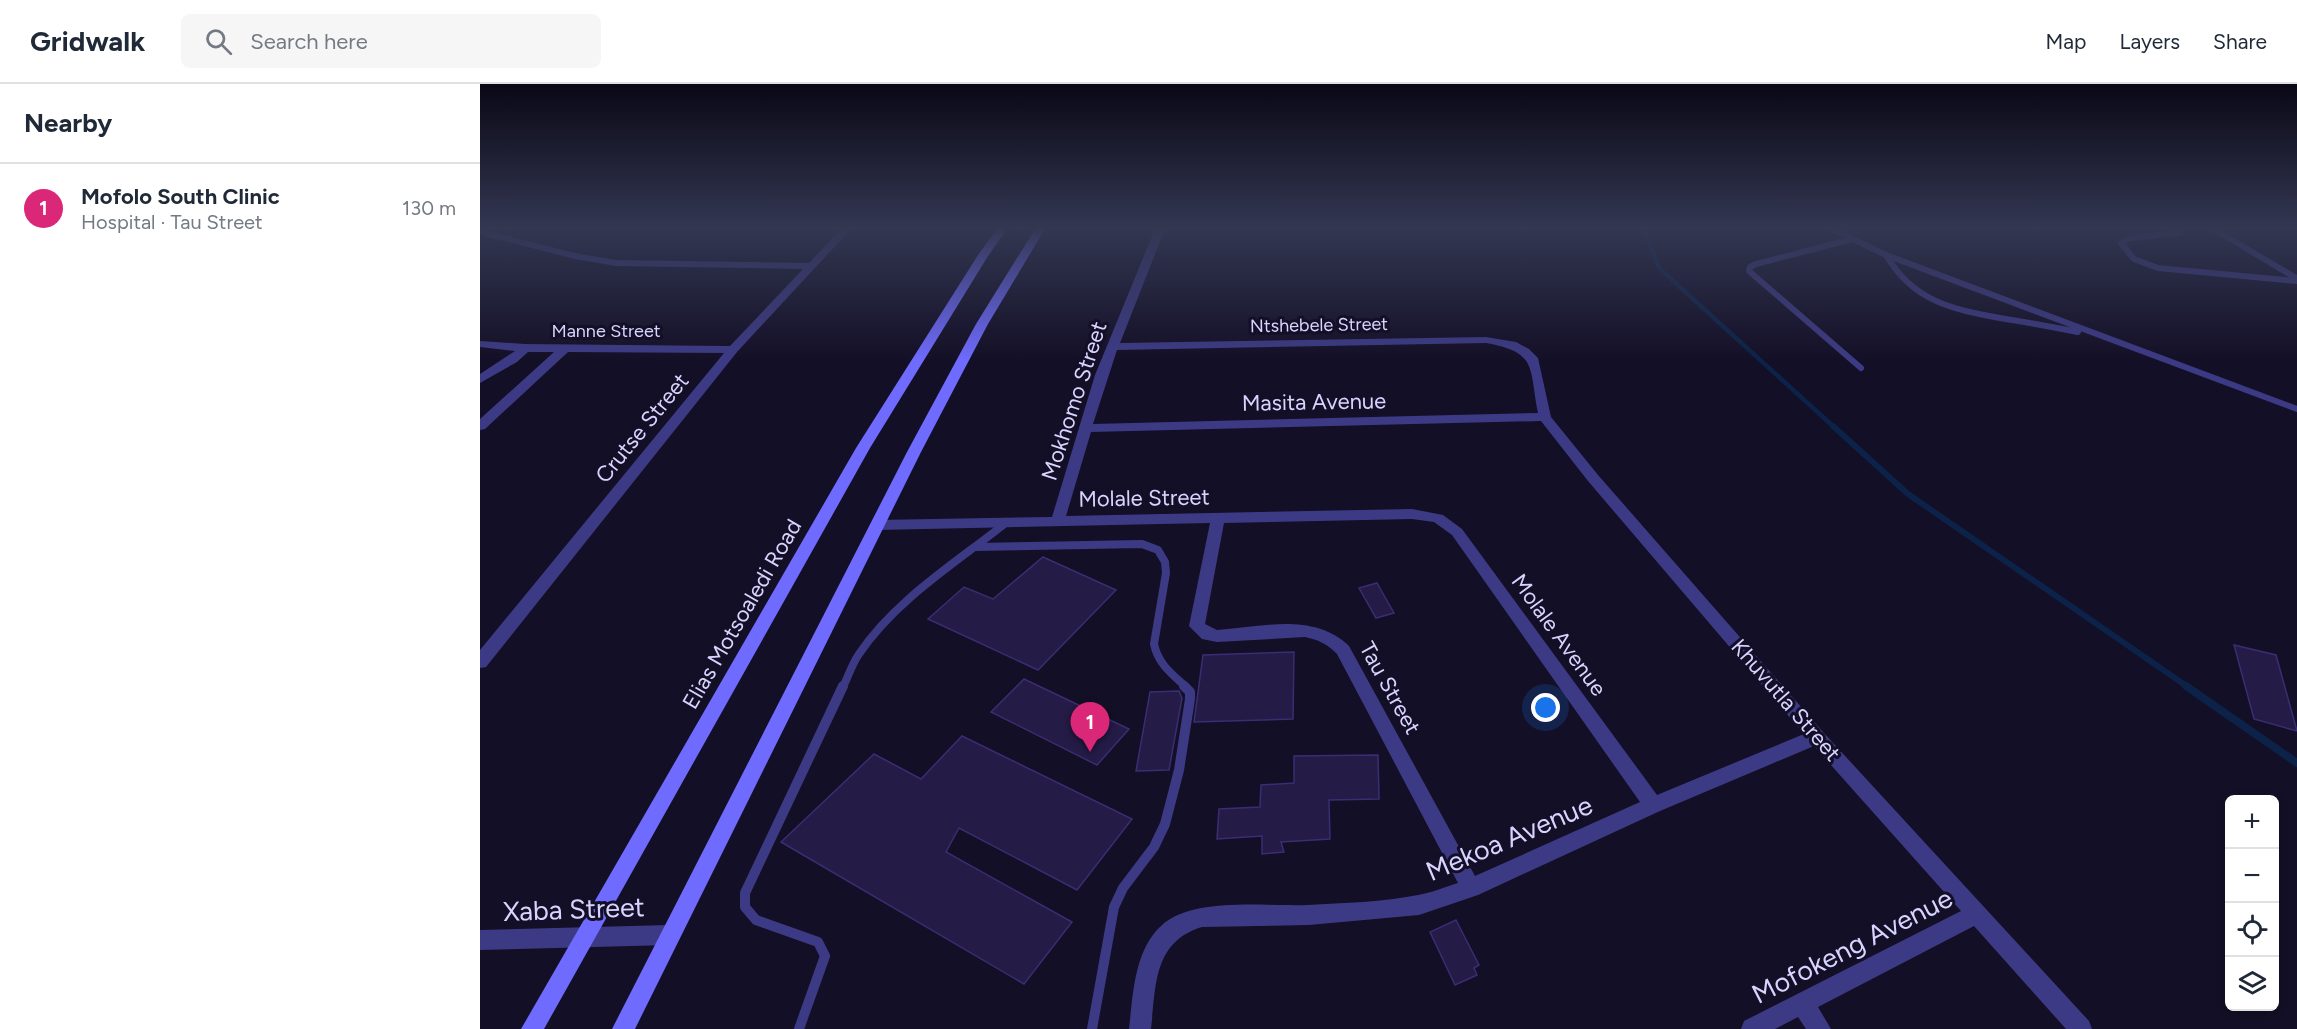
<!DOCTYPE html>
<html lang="en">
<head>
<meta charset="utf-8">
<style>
	:root { --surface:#fff; --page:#f6f6f7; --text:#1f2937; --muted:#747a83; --line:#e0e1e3; --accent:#db2777 }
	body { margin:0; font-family:Figtree,sans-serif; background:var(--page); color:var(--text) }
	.controls { position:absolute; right:18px; bottom:18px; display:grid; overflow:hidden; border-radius:9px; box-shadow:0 3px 9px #0003 }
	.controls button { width:54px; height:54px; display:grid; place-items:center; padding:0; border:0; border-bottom:2px solid var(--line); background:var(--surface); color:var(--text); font:30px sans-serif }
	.you { position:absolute; left:1066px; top:624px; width:21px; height:21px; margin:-15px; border:4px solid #fff; border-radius:50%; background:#1a73e8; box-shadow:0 0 0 9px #1a73e833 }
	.badge { display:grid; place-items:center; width:39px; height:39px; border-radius:50%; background:var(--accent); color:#fff; font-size:20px; font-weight:700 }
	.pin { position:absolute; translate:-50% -50px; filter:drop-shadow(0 2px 3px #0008) }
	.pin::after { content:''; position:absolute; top:32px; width:21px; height:18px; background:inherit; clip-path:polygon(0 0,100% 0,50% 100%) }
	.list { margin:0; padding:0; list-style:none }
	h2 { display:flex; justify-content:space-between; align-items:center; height:78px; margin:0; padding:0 24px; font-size:26px }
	h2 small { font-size:20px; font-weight:400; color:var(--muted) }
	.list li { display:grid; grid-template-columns:39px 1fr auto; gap:18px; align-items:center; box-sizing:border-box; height:90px; padding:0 24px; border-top:2px solid var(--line) }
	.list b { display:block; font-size:22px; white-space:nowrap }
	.list p { margin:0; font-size:20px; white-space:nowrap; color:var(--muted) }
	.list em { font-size:20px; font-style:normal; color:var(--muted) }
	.icon { flex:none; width:33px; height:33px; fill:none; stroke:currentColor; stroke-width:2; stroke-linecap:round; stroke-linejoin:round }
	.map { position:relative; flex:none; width:1817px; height:945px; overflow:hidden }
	header { display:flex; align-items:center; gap:36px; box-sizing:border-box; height:84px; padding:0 30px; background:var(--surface); border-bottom:2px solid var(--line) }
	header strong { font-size:28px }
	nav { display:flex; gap:33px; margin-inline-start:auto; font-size:21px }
	.search { width:420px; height:54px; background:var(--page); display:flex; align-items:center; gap:15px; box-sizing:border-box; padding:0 21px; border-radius:9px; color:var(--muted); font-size:22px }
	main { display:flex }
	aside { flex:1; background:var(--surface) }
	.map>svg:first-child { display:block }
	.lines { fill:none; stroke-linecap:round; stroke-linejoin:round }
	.stream-far2 { stroke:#0c2248; stroke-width:4.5 }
	.stream-far1 { stroke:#0c2248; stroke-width:6 }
	.stream { stroke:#0c2248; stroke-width:8 }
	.building { fill:#241b47; stroke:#3b2d73; stroke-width:1.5 }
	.service-far2 { stroke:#3d3a85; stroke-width:6 }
	.service-far1 { stroke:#3d3a85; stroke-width:8 }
	.service { stroke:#3d3a85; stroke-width:10 }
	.minor { fill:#3d3a85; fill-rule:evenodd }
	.secondary { fill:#6f6bff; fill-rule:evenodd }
	.labels { text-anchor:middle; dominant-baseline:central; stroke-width:6; stroke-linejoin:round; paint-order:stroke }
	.far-street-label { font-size:18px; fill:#d9d4ff; stroke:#130f26 }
	.street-label { font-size:22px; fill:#d9d4ff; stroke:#130f26 }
	.near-street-label { font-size:27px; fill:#d9d4ff; stroke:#130f26 }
</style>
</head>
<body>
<header>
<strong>Gridwalk</strong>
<div class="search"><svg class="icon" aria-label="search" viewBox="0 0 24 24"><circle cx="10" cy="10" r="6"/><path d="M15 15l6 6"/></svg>Search here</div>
<nav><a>Map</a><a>Layers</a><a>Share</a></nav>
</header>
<main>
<aside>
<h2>Nearby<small></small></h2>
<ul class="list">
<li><span class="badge">1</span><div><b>Mofolo South Clinic</b><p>Hospital · Tau Street</p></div><em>130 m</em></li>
</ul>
</aside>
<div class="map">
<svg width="1817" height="945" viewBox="0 0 1817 945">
	<rect width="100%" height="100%" fill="#130f26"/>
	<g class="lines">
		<!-- stream-far2 -->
		<path class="stream-far2" d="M1164,145L1179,184L1354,343"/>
		<!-- stream-far1 -->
		<path class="stream-far1" d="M1353,342L1428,410L1708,603"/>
		<!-- stream -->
		<path class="stream" d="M1706,602L1817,679"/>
	</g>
	<!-- building -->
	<path class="building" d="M563,473L636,506L558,586L448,535L484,503L513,515Z
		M897,499L914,529L896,534L879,504Z
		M1754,561L1796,571L1817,647L1774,635Z
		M814,568L813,635L714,638L723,571Z
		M544,595L649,645L617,681L511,628Z
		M699,607L702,614L689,686L656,687L670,608Z
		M482,652L652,735L597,806L479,744L466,768L592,838L544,900L301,758L394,670L441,695Z
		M898,671L899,715L849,716L850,755L801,758L804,768L782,770V752L737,755L739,725L780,723L781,701L814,699V672Z
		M976,836L999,881L994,884L997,891L975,901L950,848Z"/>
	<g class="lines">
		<!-- service-far2 -->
		<path class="service-far2" d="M1352,145L1406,171L1817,325
			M1700,149L1650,154L1641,159L1654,175L1678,184L1817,197
			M1372,155L1276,180L1270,183L1269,187L1381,284
			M1406,171C1433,217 1471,225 1520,234C1546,238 1572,243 1598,248"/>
		<!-- service-far1 -->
		<path class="service-far1" d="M495,463L662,460L678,466L685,478L686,489L674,560C678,580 692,590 706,603
			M363,603C368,593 372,580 379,570C415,516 477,478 527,438"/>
		<!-- service -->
		<path class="service" d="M319,945L345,872L338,858L276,836L265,823V809L363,602
			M612,945L634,823L643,804L674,763L685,740L699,686L710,615V608L704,602"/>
		<!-- minor -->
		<path class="minor" d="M0,145L95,169L136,176L329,179L361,145H371L257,268L6,583L0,584V566L244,269L88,268L5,345L0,346V335L74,268H48L37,278L0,299V290L35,267L0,263V257L45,260L250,262L323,185L136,182L95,175L0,151Z
			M675,145H685L640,259L1006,253L1036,258L1049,265L1058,274L1071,333L1118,391L1343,648L1609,937L1612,945H1586L1494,842L1338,923L1351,945H1326L1318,933L1295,945H1261L1264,937L1481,827L1334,662L1180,727L998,811L939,831L829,841L722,843C673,858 676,902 671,945H649C653,911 654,867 681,842C713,812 787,823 828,821C863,819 904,818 938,811C951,809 965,803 978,799L857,570C847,560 839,556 825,553L737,558L722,555L709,542L730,439L397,446L390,441L397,436L572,433L615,291ZM1006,259C1058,268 1049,284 1058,329L613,340L637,266ZM1061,337L1108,397L1324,650L1177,711L982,445L963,431L932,425L586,432L611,348ZM932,435L954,438L972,451L1160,718L995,792L869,562C834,528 780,543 737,546L725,540L744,439Z
			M1728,145H1739L1817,191V198Z
			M189,841L196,844L199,851L196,858L189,861L0,866V846Z"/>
		<!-- secondary -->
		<path class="secondary" d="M517,145H527L508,172L390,364L64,945H41L376,364L498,171Z
			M555,145H565L508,240L441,368L155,945H132L427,368L496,240Z"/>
	</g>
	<!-- sky -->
	<linearGradient id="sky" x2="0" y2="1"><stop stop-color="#0a0815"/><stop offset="0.52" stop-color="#333752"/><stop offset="1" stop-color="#333752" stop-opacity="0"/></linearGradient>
	<rect width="1817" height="277" fill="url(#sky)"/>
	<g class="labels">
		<!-- far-street labels -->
		<g class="far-street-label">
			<text transform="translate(839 241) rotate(-1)">Ntshebele Street</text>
			<text x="126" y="247">Manne Street</text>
		</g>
		<!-- street labels -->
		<g class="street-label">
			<text transform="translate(594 317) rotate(-72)">Mokhomo Street</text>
			<text transform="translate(834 318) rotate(-1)">Masita Avenue</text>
			<text transform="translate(162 344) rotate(-51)">Crutse Street</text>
			<text transform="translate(664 414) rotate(-1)">Molale Street</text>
			<text transform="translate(262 530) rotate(-60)">Elias Motsoaledi Road</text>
			<text transform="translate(1079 551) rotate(54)">Molale Avenue</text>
			<text transform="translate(910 604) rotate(61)">Tau Street</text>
			<text transform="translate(1306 616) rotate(49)">Khuvutla Street</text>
		</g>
		<!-- near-street labels -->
		<g class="near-street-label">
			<text transform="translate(1029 754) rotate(-23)">Mekoa Avenue</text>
			<text transform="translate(94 825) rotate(-2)">Xaba Street</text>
			<text transform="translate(1372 862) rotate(-27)">Mofokeng Avenue</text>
		</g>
	</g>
</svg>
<div class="controls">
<button>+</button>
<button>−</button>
<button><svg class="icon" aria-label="locate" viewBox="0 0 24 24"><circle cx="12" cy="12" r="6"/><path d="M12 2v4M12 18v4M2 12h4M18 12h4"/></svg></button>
<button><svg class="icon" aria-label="layers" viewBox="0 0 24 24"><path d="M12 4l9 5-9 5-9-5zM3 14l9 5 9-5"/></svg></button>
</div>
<div class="you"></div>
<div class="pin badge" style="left:610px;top:668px">1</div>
</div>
</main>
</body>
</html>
